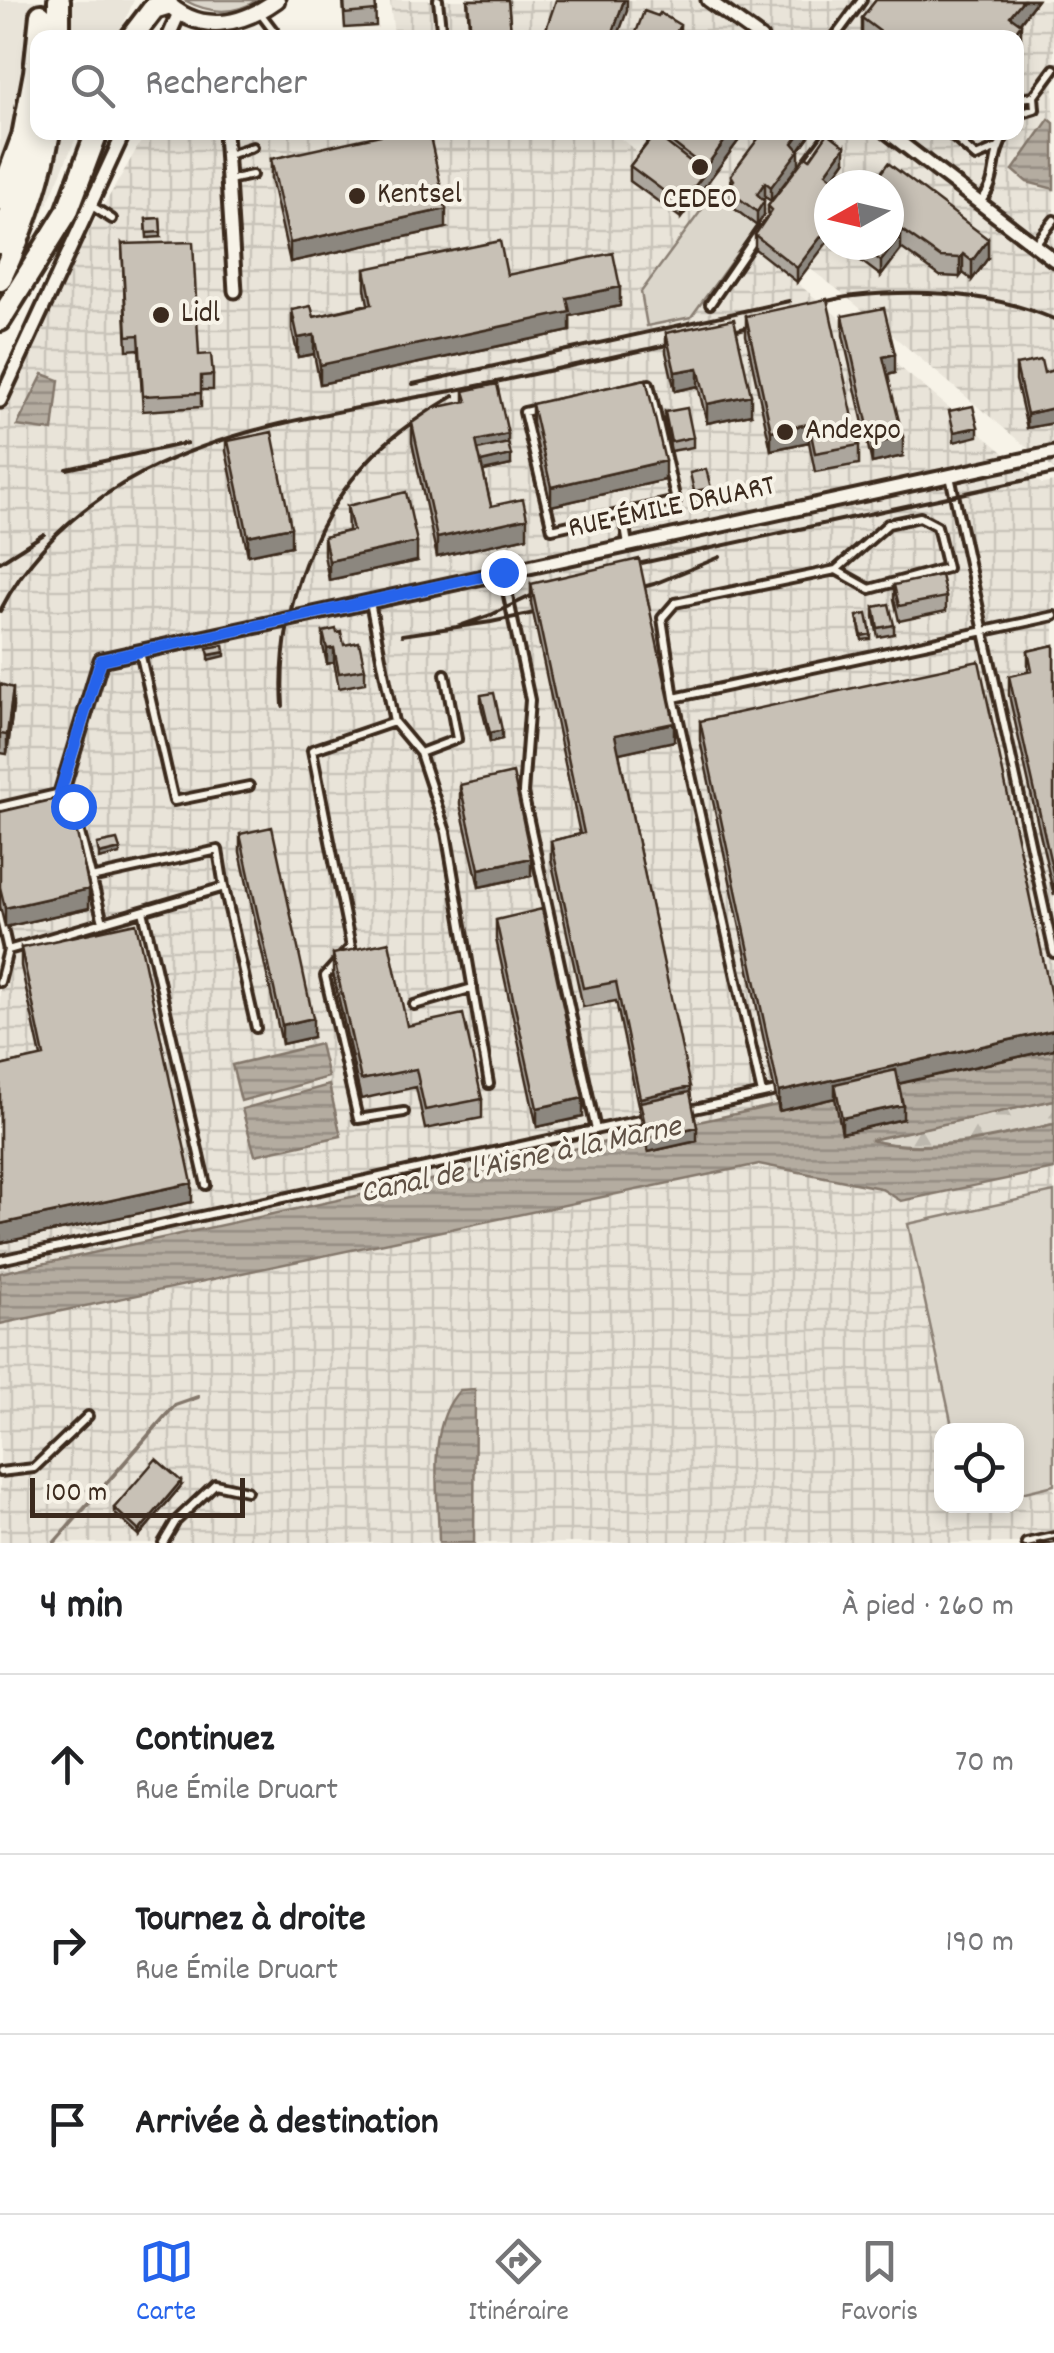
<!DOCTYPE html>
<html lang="fr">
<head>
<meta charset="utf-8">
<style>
	:root { --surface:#fff; --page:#f6f6f6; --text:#202124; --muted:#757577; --line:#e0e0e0; --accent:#2563eb }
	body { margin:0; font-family:Dekko,sans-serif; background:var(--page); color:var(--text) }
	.controls { position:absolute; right:30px; bottom:30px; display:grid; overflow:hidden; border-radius:20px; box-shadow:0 5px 15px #0003 }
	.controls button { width:90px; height:90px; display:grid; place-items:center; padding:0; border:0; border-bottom:2px solid var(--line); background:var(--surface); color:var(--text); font:50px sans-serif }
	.compass { position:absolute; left:814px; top:170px; width:90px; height:90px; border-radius:50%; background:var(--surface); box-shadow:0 5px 15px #0003; rotate:262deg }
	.scale { position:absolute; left:30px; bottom:25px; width:215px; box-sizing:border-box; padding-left:10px; border:5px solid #3b2a1e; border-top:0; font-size:28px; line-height:35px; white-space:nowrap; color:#3b2a1e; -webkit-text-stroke:8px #f7f3e8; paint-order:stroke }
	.stop { position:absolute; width:30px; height:30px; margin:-22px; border:8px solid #2563eb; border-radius:50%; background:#fff }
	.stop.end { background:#2563eb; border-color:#fff; box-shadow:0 2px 10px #0008 }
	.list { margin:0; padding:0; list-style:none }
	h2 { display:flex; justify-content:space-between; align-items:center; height:130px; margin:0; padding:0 40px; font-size:42px }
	h2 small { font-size:32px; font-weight:400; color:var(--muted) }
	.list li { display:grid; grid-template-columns:65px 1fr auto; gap:30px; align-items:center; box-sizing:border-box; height:180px; padding:0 40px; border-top:2px solid var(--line) }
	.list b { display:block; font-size:38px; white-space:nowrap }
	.list p { margin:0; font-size:32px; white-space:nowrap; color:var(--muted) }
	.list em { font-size:32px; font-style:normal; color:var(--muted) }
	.icon { flex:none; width:55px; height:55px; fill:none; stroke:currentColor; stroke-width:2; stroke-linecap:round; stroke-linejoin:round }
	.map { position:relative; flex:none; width:1054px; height:1543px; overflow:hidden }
	.search { position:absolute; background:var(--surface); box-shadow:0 5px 15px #0003; left:30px; right:30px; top:30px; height:110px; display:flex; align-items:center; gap:25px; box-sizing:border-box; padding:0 35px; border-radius:20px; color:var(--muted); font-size:38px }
	.sheet { height:670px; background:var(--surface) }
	nav { display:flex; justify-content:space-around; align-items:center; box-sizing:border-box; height:140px; border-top:2px solid var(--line); background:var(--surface); font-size:28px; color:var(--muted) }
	nav a { display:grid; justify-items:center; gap:5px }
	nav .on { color:var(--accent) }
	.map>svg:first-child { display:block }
	.built { fill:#e9e4d9 }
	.industrial { fill:url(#industrial-grid); fill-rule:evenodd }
	.grass { fill:#dbd6cb; stroke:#8b8074; stroke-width:2.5 }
	.forest { fill:url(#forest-firs); stroke:#8b8074; stroke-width:2.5 }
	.water { fill:url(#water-rules); stroke:#84786c; stroke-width:2.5 }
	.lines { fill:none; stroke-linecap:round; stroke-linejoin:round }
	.stream { stroke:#84786c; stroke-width:4 }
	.service-casing { stroke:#3b2a1e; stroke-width:14 }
	.minor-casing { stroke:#3b2a1e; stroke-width:19 }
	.tertiary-casing { stroke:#3b2a1e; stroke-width:21 }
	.trunk-casing { stroke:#3b2a1e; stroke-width:28 }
	.service { stroke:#f7f3e8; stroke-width:6 }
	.minor { stroke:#f7f3e8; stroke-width:11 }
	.tertiary { stroke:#f7f3e8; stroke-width:14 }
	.trunk { stroke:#f7f3e8; stroke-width:20 }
	.rail { stroke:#3b2a1e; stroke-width:4 }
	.wall { fill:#aca69d; stroke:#3b2a1e; stroke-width:2.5 }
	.shaded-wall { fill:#8c877f; stroke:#3b2a1e; stroke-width:2.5 }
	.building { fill:#c8c1b6; stroke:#3b2a1e; stroke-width:2.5 }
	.route { stroke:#2563eb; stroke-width:12 }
	.poi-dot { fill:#3b2a1e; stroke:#f7f3e8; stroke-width:4 }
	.labels { text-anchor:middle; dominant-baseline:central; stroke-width:8; stroke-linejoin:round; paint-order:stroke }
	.poi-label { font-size:30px; fill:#3b2a1e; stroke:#f7f3e8; text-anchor:start }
	.street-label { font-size:30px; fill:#3b2a1e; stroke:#f7f3e8 }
	.water-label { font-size:32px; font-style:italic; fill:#5f5145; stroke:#f7f3e8 }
</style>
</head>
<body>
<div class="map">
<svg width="1054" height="1543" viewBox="0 0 1054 1543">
	<defs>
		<pattern id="industrial-grid" width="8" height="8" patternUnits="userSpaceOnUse" patternTransform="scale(2.5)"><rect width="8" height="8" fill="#e9e4d9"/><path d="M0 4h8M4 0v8" fill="none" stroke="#c9c4ba"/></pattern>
		<pattern id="forest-firs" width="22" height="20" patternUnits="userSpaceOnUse" patternTransform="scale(2.5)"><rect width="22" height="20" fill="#dbd6cb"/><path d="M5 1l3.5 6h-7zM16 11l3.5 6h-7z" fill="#bdb8ae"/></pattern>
		<pattern id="water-rules" width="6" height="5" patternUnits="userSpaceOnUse" patternTransform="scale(2.5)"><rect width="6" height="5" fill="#b4aca0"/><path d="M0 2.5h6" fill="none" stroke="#948c82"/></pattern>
	</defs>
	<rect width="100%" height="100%" fill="#f7f3e8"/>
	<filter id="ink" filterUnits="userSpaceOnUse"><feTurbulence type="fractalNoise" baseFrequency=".01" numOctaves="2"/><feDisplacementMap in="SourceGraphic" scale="20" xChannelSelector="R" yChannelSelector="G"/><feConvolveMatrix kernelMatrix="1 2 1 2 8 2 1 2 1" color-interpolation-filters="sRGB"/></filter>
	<g filter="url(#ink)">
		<!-- built -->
		<path class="built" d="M0,0H134L118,37L38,38V132L78,133L0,314Z"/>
		<!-- industrial -->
		<path class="industrial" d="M390,0H1054V470L837,289L630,133L1016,132V38H533L521,25L520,37H394ZM829,185H889V245H829Z
			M146,133H614L1042,484L1054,482V1543H0V384ZM942,1430H1016V1506H942Z"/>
		<!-- grass -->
		<path class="grass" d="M184,0H257C233,16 208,13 184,0Z
			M714,193L757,226L691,317L647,326L641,292Z
			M1054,1192V1485L1017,1494L1016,1430H953L908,1224Z"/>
		<!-- forest -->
		<path class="forest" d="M1054,1100V1124C993,1137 929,1154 867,1140Z"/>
		<!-- water -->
		<path class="water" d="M1049,119L1054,123V189L1027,182L1013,170Z
			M43,374L59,380L53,431L17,426Z
			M320,1044L328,1077L241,1101L232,1065Z
			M1054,1045V1100L870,1140C929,1156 995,1137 1054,1124V1169L901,1201L880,1188L759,1164L0,1324V1273Z
			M329,1085L341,1136L255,1155L242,1109Z
			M475,1389L474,1543H439C439,1496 425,1427 460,1390Z"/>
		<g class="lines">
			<!-- stream -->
			<path class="stream" d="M54,1543L175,1405L198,1397"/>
			<defs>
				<path id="service" d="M438,0L442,38
					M260,13L279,38
					M834,38L862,0
					M1022,113V98L1034,96
					M1016,120L1022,113L1035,109L1034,96L1054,69
					M948,132L976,157L995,149
					M228,155L253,147
					M807,163L830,132
					M229,180L252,175
					M980,202C1001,179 988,159 1007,132
					M92,206L112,219
					M1035,244L1054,220
					M710,304L760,231
					M649,384L676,501L552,529L524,412Z
					M950,476L1054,953
					M623,515L628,544
					M503,572L530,700L523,793L596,1130
					M370,602L394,722L312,750L351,947L325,976L358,1119L404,1112
					M140,652L174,801L249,786
					M674,698L1054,616
					M394,722L420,753L446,832L489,1084
					M420,753L457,739L445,674
					M0,807L61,793L73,806L103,922
					M91,878L218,850L224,887
					M143,911L206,1185
					M0,915L8,950L0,982
					M8,950L224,887L256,1028
					M414,1005L473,988
					M762,1094L674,698L662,618L675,603L836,570L888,524L920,517L937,526L947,568L870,589L836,570
					M685,1111L781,1090
					M0,1260L649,1118
					M0,1472L34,1468L88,1416
					M163,1543L176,1521L215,1484L247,1491
					M1026,1543L1054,1537"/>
				<path id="minor" d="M708,0L761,38
					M168,38L179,13
					M225,132L235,291
					M887,132L1054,260
					M0,401L124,132
					M61,793L101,660L1054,453"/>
				<path id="tertiary" d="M164,0C199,35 241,26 277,0"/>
				<path id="trunk" d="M59,38V0
					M131,38L154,8L167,4
					M0,199L23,136L35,72L41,15
					M0,243L29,160L34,136
					M0,280C22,233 40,185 49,132
					M0,320L67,212L97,132"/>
			</defs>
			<!-- service casing -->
			<use href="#service" class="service-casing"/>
			<!-- minor casing -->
			<use href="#minor" class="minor-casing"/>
			<!-- tertiary casing -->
			<use href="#tertiary" class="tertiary-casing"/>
			<!-- trunk casing -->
			<use href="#trunk" class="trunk-casing"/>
			<!-- service -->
			<use href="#service" class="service"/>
			<!-- minor -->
			<use href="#minor" class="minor"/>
			<!-- tertiary -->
			<use href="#tertiary" class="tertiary"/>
			<!-- trunk -->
			<use href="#trunk" class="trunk"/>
			<!-- rail -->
			<path class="rail" d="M413,384L789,301
				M67,469L187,443
				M0,562L44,534
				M614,569L1054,474
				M616,594L654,584L720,557
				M0,611C32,549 82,504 144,472C234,426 336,412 435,394C506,381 578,364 649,349C683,341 719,336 752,326C786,316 818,300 854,296C921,289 991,292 1054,319
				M457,627L491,615L556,584
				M402,635L491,622L558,608
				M283,706C277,611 314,509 385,444C406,425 430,410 454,396"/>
		</g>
		<!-- wall -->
		<path class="wall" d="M343,0H375L376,26L345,28Z
			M467,0H508L511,38H470Z
			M876,0H1037L1020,23L1021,43L1016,38H862V18Z
			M655,132H745L681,218L630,181V166Z
			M809,132V136L799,150L771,201L765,197L763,200L764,215L757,226L727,203V189L731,184V175Z
			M271,159L446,228L290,262L271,178Z
			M810,159L845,161L833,178L797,282L755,249V235L768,216V206Z
			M889,185L988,258L972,280L963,273L960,277L940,276L901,248L881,276L840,245H889Z
			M160,218L161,237L147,238L146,219Z
			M122,244L213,375V390H201V407L143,411L139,349L127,350Z
			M365,269L507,275L620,306L570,316V331L320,384L314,354L298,357L292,329V310L314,317L368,304L365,288Z
			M746,316L859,445V464L815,472L809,442L771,450L746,335Z
			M843,316L895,373L888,375L903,456L872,463L843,335Z
			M666,333L751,414L707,423L698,386L675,391L666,352Z
			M1016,365L1044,373L1054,370V423L1027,428L1016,380Z
			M464,391L508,443L511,465L483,471L491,506L527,537L437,557L412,442V423L464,401Z
			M532,404L665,480L551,506L532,423Z
			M665,412L693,437V447L671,451L665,422Z
			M226,441L291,546L248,555L226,451Z
			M347,506L417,561L329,580L324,555V537L348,531Z
			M531,584L674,741L619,753L690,1092L697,1141L648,1152L616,1001L583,1007L551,859V841L580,834L531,603Z
			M894,585L946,597V611L899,621L894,599Z
			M874,607L894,625V634L878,637L874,617Z
			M857,616L871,634V639L862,640Z
			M323,632L337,633L344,645L365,669V683L339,688L334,662L327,664L323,646Z
			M1054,645V896L1009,695V676L1028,672V651Z
			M0,684L13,707L7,754L0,753Z
			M481,695L502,739L490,742L481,705Z
			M700,721L1054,1010V1049L898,1084L903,1119L842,1133L835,1098L779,1111L700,740Z
			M460,785L531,876L479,887L460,804Z
			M0,812L89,908L5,927L0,906Z
			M240,834L313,1037L282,1044L240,852Z
			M496,920L583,1117L537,1127L496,939Z
			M21,948L192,1202L0,1243V1066L41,1057L21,966Z
			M333,954L482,1099V1118L425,1129L416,1087L361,1099L333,973Z
			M181,1486L139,1536L114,1513V1508Z"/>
		<!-- shaded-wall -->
		<path class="shaded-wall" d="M624,0H627V11L617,38H611Z
			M1023,0H1037L1010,35V16Z
			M1021,24V43L1016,50V38H1011Z
			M680,25V38H673Z
			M731,132H745L681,218V204L705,173V168Z
			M801,132H809V136L799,150V164L771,201V187L793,143Z
			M845,146V161L826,188V173Z
			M765,182V197L757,208V194Z
			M764,201V215L757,226V212Z
			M446,209V228L290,262V243Z
			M829,226V240L797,282V268Z
			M901,235V250L881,276V261Z
			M988,239V258L972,280V261Z
			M963,254V273L960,277V258Z
			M620,287V306L570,316V331L320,384V365L567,298Z
			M314,335V354L298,357V338Z
			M895,354V373L883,376V357Z
			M698,368V386L675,391V372Z
			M751,395V414L707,423V404Z
			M1054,408V423L1027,428V414Z
			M809,424V442L771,450V431Z
			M978,427V436L954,442V432Z
			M508,434V453L478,459L476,441Z
			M903,437V456L872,463V444Z
			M511,455V465L479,472V462Z
			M665,461V480L551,506V487Z
			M711,488V497L694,501V491Z
			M527,518V537L437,557V538Z
			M291,527V546L248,555V536Z
			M417,542V561L329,580V561Z
			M334,648V662L327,664V649Z
			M225,652V656L209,660V655Z
			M13,688V707L7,754V735Z
			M674,723V741L615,754V735Z
			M502,730V739L490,742V733Z
			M120,849V854L99,859V854Z
			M531,858V876L479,887V869Z
			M89,889V908L5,927V908Z
			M313,1018V1037L282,1044V1025Z
			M1054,1030V1049L838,1097L835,1084V1098L779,1111V1092Z
			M690,1087V1106L640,1102V1098Z
			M583,1098V1117L537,1127V1108Z
			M903,1105V1119L842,1133V1118Z
			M697,1127V1141L648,1152V1138Z
			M192,1183V1202L0,1243V1224Z
			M181,1481V1486L139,1536V1531Z"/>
		<!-- building -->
		<path class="building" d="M344,0H375L376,11L345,14Z
			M468,0H508L511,32L499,33V38H481V35H471Z
			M556,0H624L611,38H543Z
			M876,0H1023L1010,16L1021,24L1011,38H895L889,33L886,36L862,18Z
			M644,11L658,16L660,13L680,25L673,38H634Z
			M394,132H429L446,209L290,243L271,159Z
			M659,132H731L705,168Z
			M763,132H801L793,143L799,150L771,187L765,182L757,194L764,201L757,212L727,189L734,180L731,175Z
			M828,133L845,146L826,173L841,185H829V226L797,268L755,235L772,210L768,206L806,156L810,159Z
			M655,134L705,173L681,204L630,166Z
			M888,163L988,239L972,261L963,254L960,258L940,257L889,221V185H872Z
			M160,218L161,232L147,233L146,219Z
			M889,226L901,235L881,261L859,245H889Z
			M500,241L507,275L613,253L620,287L567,298L570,312L320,365L314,335L298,338L292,310L311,306L314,317L372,304L365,269Z
			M193,242L199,355L211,354L213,375L201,376V393L143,396L139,335L127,336L122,244Z
			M827,299L859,445L815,453L809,424L771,431L746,316Z
			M884,308L895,354L883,357L903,437L872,444L843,316Z
			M734,319L751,395L707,404L698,368L675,372L666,333Z
			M1041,360L1044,373L1054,370V408L1027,414L1016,365Z
			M646,379L665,461L551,487L532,404Z
			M497,384L508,434L476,441L491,506L523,499L527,518L437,538L412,423L434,408L467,401L464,391Z
			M973,406L978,427L954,432L949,411Z
			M687,408L693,437L671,442L665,412Z
			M272,432L291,527L248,536L228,441Z
			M508,443L511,455L481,462L478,450Z
			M706,469L711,488L694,491L690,473Z
			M406,492L417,542L329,561L324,537L353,530L347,506Z
			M639,559L674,723L615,735L690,1087L640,1098L616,982L583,988L551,841L584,833L531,584Z
			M941,575L946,597L899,606L894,585Z
			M889,604L894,625L878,628L874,607Z
			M867,614L871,634L862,636L857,616Z
			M336,629L337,633L341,632L344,645L359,642L365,669L339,673L334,648L327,649L323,632Z
			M224,645L225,652L209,655L207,648Z
			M1054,645V877L1009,676L1032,671L1028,651Z
			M979,661L1054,1010V1030L779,1092L700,721Z
			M0,684L13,688L7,735L0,734Z
			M494,693L502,730L490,733L481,695Z
			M513,773L531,858L479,869L460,785Z
			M69,796L89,889L5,908L0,887V812Z
			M272,827L313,1018L282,1025L240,834Z
			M117,840L120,849L99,854L97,844Z
			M542,909L583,1098L537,1108L496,920Z
			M136,923L192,1183L0,1224V1066L44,1056L21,948Z
			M389,942L407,1026L463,1014L482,1099L425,1110L416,1069L361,1080L333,954Z
			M896,1070L903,1105L842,1118L835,1084Z
			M690,1092L697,1127L648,1138L640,1102Z
			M156,1459L181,1481L139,1531L114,1508Z
			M1054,1539V1543H1036Z"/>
	</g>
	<g class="lines" filter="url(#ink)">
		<!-- route -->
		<path class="route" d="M73,806L60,793L101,660L503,572"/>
	</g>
	<!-- markers -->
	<g class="poi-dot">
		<circle cx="700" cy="167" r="10"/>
		<circle cx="357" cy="196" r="10"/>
		<circle cx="161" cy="315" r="10"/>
		<circle cx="785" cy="432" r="10"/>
	</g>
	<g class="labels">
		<!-- poi labels -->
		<g class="poi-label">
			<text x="377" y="196">Kentsel</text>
			<text x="700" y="201" text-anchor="middle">CEDEO</text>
			<text x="181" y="315">Lidl</text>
			<text x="805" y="432">Andexpo</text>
		</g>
		<!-- street labels -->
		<g class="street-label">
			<text transform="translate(672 509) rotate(-12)">RUE ÉMILE DRUART</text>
		</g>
		<!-- water labels -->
		<g class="water-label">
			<text transform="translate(521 1162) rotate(-12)">Canal de l'Aisne à la Marne</text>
		</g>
	</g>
</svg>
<div class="controls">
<button><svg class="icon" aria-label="locate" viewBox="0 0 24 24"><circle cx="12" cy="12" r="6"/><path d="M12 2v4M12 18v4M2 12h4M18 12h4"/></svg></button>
</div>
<svg class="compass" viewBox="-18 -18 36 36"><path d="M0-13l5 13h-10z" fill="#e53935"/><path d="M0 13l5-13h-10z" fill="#757577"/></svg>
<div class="scale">100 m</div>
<div class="stop" style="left:73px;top:806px"></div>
<div class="stop end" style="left:503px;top:572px"></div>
<div class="search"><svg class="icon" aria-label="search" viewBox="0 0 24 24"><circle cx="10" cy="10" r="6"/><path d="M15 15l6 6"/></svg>Rechercher</div>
</div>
<section class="sheet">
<h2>4 min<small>À pied · 260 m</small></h2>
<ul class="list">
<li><svg class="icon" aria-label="ahead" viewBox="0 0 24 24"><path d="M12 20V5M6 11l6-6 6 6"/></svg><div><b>Continuez</b><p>Rue Émile Druart</p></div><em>70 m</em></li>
<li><svg class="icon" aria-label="right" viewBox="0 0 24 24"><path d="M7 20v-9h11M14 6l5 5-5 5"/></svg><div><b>Tournez à droite</b><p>Rue Émile Druart</p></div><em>190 m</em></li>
<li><svg class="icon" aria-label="arrive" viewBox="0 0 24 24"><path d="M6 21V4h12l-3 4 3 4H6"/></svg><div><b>Arrivée à destination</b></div></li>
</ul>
</section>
<nav>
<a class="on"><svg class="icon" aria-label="map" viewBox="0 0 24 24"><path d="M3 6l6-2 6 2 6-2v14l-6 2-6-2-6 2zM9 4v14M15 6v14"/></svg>Carte</a>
<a><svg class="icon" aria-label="directions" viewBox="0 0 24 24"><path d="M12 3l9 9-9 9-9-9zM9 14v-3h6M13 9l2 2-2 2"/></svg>Itinéraire</a>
<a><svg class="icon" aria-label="saved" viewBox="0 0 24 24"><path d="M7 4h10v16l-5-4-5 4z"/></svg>Favoris</a>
</nav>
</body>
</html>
